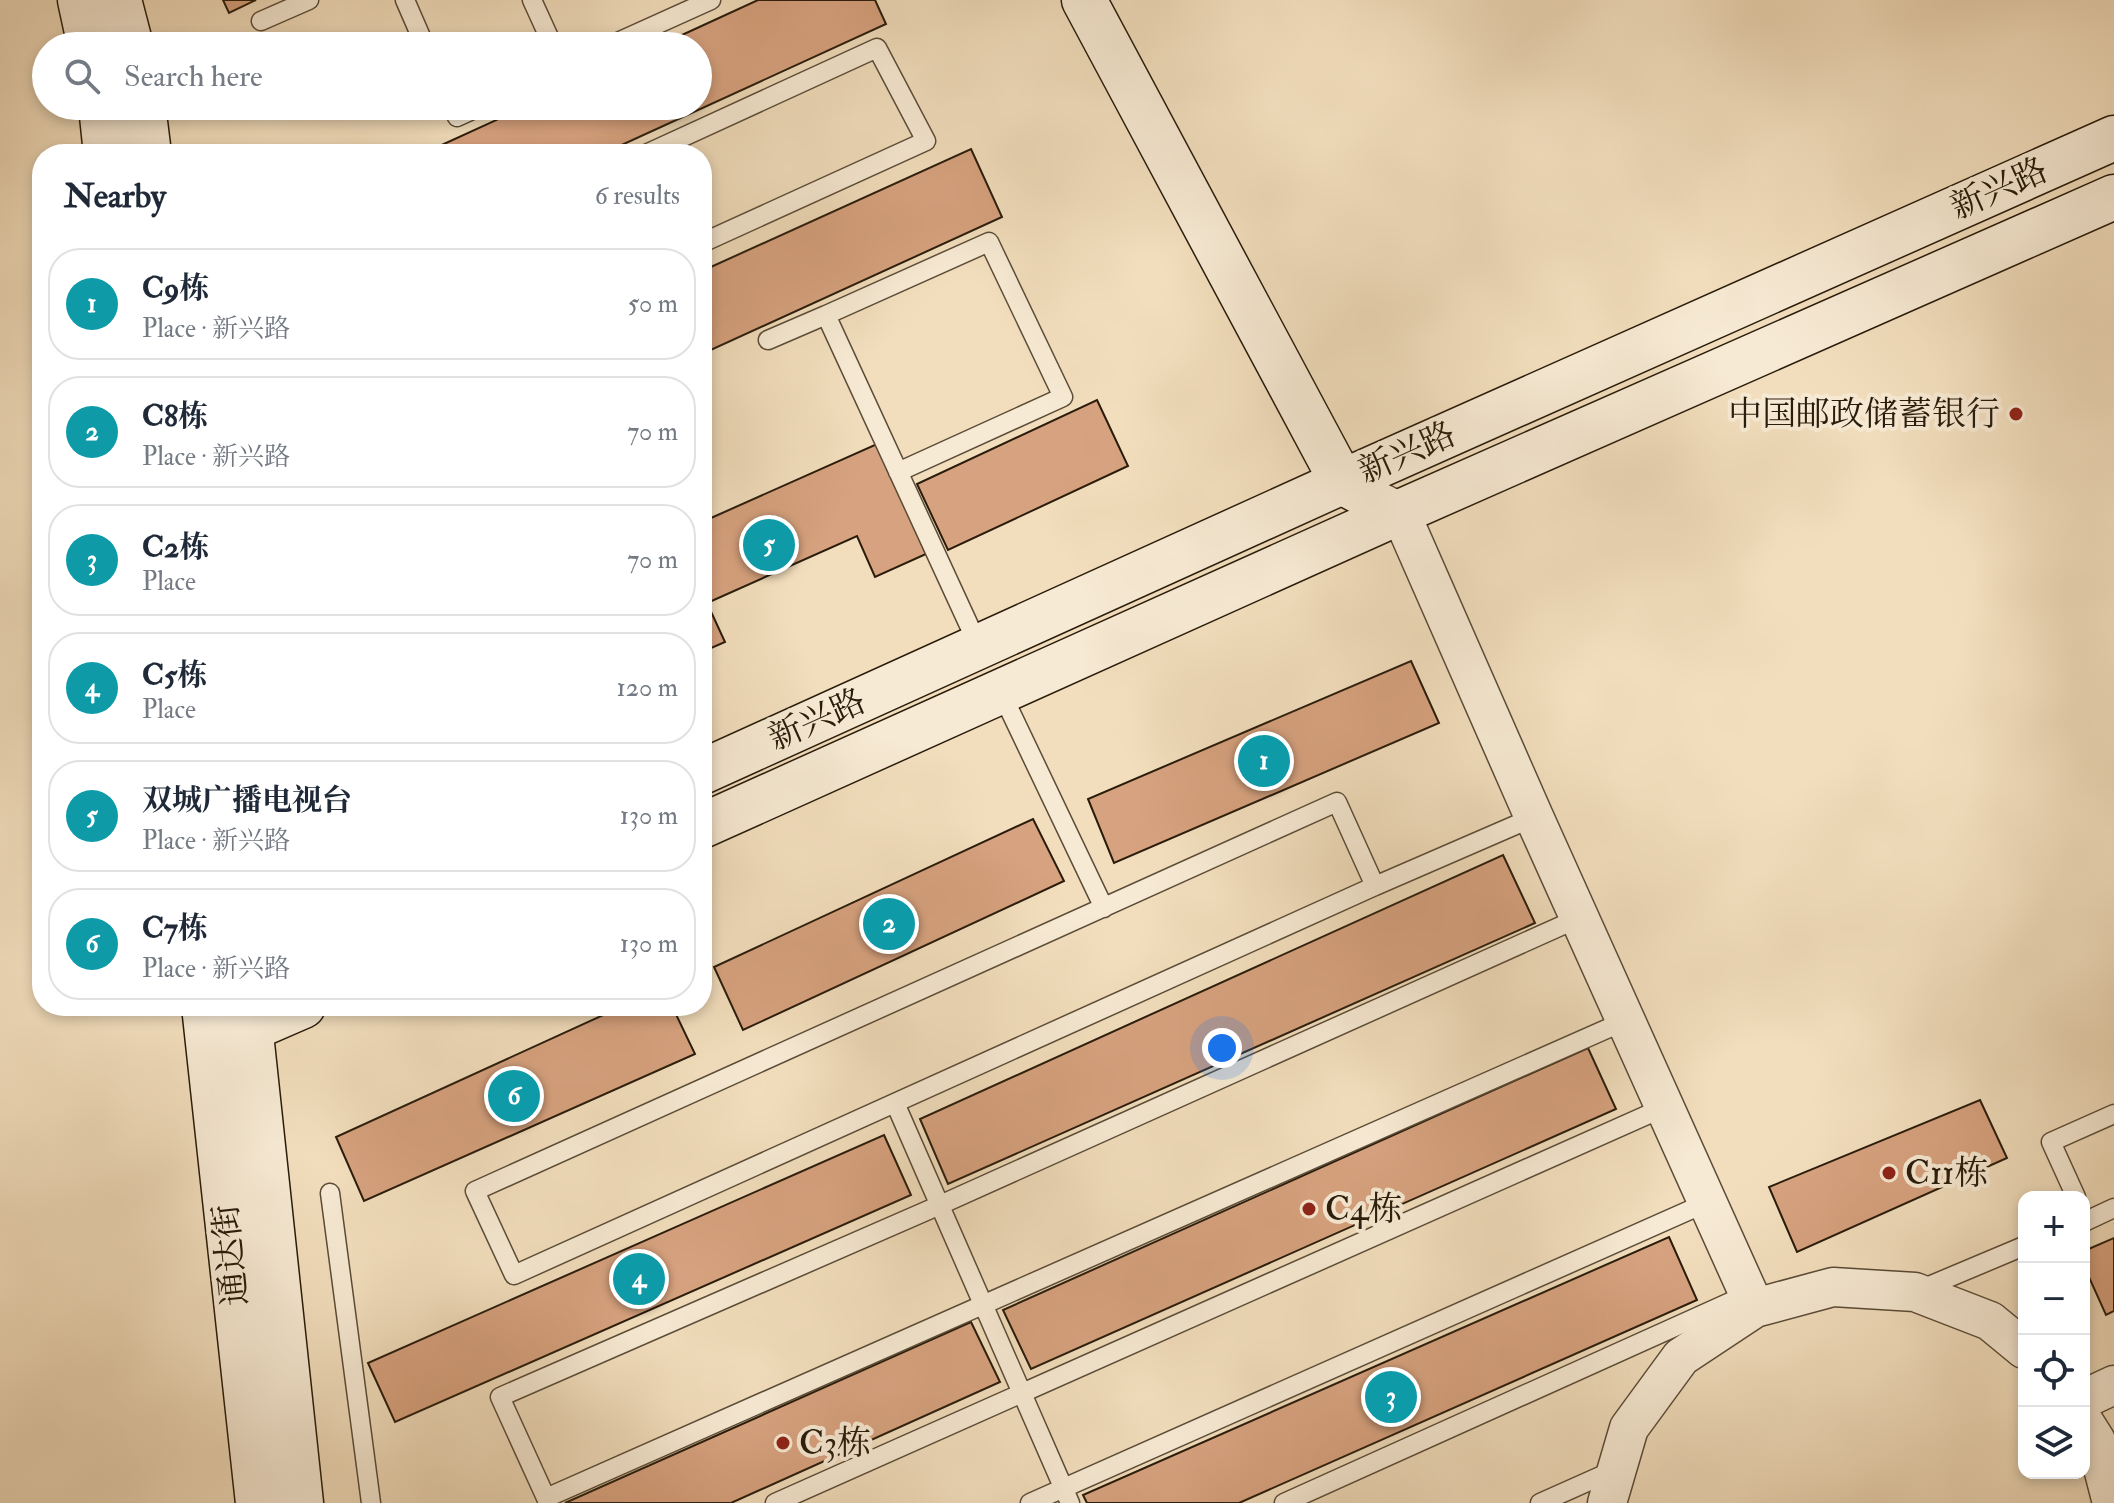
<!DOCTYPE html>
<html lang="en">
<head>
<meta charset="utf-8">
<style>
	:root { --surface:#fff; --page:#f6f6f7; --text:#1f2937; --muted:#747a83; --line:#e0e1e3; --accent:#1a73e8 }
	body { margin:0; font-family:"IM FELL Double Pica","Noto Serif SC",serif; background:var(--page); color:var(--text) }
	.controls { position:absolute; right:24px; bottom:24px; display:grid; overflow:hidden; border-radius:16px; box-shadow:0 4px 12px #0003 }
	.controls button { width:72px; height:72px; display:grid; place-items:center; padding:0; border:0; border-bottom:2px solid var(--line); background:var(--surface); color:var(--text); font:40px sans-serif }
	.you { position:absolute; left:1222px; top:1048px; width:28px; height:28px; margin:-20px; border:6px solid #fff; border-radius:50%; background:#1a73e8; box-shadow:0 0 0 12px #1a73e833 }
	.badge { display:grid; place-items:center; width:52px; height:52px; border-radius:50%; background:var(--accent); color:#fff; font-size:26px; font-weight:700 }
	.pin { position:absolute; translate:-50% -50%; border:4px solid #fff; box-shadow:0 2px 8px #0006 }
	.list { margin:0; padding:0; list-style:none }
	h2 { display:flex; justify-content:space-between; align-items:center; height:104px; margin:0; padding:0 32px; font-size:34px }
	h2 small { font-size:26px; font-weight:400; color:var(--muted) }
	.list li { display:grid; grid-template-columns:52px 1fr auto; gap:24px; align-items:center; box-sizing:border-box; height:112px; margin:0 16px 16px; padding:0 16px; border:2px solid var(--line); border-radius:32px }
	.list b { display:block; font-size:30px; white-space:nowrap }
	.list p { margin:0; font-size:26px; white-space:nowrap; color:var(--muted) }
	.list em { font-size:26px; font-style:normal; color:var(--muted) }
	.icon { flex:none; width:44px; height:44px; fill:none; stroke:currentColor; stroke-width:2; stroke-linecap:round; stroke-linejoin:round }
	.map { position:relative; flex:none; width:2114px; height:1503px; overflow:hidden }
	.search { position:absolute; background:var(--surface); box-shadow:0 4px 12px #0003; left:32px; top:32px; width:680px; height:88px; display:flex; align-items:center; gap:20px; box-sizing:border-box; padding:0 28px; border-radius:44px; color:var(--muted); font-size:30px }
	.panel { position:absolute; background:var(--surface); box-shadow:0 4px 12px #0003; left:32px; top:144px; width:680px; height:872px; border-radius:32px }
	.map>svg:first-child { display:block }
	.building { fill:#d7a27f; stroke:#291c0b; stroke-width:2 }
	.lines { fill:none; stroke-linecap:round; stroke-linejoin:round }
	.lane-casing { stroke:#5b4c38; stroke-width:21 }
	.street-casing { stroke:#5b4c38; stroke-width:41 }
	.secondary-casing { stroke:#291c0b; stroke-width:47 }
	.lane { stroke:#f7ead4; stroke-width:18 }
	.street { stroke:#f7ead4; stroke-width:38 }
	.secondary { stroke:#f7ead4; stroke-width:44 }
	.poi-dot { fill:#8f2418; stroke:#f7ead4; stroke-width:3 }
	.labels { text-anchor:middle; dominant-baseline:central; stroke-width:8; stroke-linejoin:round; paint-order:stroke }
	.street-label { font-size:34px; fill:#291c0b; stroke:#f7ead4 }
	.poi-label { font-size:34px; fill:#291c0b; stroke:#f7ead4; text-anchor:start }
</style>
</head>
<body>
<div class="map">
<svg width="2114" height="1503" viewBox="0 0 2114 1503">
	<rect width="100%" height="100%" fill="#f2debd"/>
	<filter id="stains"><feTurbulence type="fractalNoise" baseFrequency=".0025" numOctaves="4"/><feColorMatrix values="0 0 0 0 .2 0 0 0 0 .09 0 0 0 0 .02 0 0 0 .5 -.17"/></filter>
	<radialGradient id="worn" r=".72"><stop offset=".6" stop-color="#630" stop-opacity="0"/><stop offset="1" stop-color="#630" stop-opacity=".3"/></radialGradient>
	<!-- building -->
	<path class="building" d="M223,0H256L229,13Z
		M758,0H875L886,24L602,154H422L527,106H698V46H658Z
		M971,149L1002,217L702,354V271Z
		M1097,400L1128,466L948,550L917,484Z
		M877,444L926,554L875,577L857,536L707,603L725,642L702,652V522Z
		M1411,661L1439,723L1114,863L1088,799Z
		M1033,819L1064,881L743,1030L714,967Z
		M1503,855L1535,923L948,1184L920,1119Z
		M623,1006H672L695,1054L364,1201L336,1137Z
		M1588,1048L1616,1109L1031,1369L1003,1310Z
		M1980,1100L2007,1158L1797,1252L1769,1187Z
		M884,1135L911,1195L395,1422L368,1363Z
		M1669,1237L1697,1300L1239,1503H1087L1083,1495Z
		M2114,1238V1311L2106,1315L2084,1266V1251Z
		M971,1322L1000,1382L731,1503H565Z"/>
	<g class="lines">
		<defs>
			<path id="lane" d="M405,0L425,46
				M532,0L553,46
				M261,21L309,0
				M609,46L711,0
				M452,106L457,117L481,106
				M646,154L877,48L926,141L702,243
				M826,315L989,242L1063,397L898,472
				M768,340L826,315L979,647
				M1001,692L1104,908
				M1337,802L1375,886L514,1275L475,1191Z
				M1375,886L1534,817
				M1581,917L940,1205L500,1397L546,1498L1627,1020
				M895,1103L1070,1503
				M330,1193L371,1503
				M2076,1197L2051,1142L2114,1114
				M2084,1222L2114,1208
				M1917,1291L2024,1246
				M775,1503L1665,1107
				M1030,1503L1708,1202
				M1284,1503L1748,1294
				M1540,1503L1614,1470"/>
			<path id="street" d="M1374,499L1400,512L1534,817L1755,1308
				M2084,1399L2114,1385
				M2084,1422L2096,1441L2112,1503
				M1607,1503L1629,1428L1681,1357L1755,1308L1833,1287L1915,1292L1990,1321L2024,1349"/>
			<path id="secondary" d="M80,0L90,46
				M119,0L131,46
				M1084,0L1342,482L1368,496
				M101,106L106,154
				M143,106L149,154
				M702,772L1342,482L2114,138
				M702,826L1400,512L2114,197
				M204,1006L258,1503
				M248,1006L301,1503
				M225,1040L303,1006"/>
		</defs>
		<!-- lane casing -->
		<use href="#lane" class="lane-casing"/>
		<!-- street casing -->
		<use href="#street" class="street-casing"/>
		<!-- secondary casing -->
		<use href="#secondary" class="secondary-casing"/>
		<!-- lane -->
		<use href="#lane" class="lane"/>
		<!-- street -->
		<use href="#street" class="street"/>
		<!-- secondary -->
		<use href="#secondary" class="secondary"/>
	</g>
	<!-- markers -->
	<g class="poi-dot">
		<circle cx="2016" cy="414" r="8"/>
		<circle cx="1889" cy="1173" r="8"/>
		<circle cx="1309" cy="1209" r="8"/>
		<circle cx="783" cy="1443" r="8"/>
	</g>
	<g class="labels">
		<!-- street labels -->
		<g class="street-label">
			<text transform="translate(1999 189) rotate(-24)">新兴路</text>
			<text transform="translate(1407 453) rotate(-24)">新兴路</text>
			<text transform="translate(817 720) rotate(-24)">新兴路</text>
			<text transform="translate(231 1255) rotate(-96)">通达街</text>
		</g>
		<!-- poi labels -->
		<g class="poi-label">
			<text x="2000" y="414" text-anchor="end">中国邮政储蓄银行</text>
			<text x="1905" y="1173">C11栋</text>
			<text x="1325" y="1209">C4栋</text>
			<text x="799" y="1443">C3栋</text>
		</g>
	</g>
	<rect width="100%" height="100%" filter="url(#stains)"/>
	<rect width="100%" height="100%" fill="url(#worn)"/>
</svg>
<div class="controls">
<button>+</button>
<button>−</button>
<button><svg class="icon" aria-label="locate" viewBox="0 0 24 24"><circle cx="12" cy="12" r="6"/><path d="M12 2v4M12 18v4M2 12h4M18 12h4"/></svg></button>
<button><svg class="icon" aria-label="layers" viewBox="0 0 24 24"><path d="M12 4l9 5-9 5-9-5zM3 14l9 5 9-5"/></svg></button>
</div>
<div class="you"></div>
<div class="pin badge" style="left:1264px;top:761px;background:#0f9aa8">1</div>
<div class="pin badge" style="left:889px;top:924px;background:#0f9aa8">2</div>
<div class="pin badge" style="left:1391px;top:1397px;background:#0f9aa8">3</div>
<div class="pin badge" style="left:639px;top:1279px;background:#0f9aa8">4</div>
<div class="pin badge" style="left:769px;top:545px;background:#0f9aa8">5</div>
<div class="pin badge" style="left:514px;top:1096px;background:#0f9aa8">6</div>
<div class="search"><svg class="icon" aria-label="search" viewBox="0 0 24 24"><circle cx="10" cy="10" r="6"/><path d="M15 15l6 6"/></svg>Search here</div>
<section class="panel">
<h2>Nearby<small>6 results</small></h2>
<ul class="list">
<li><span class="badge" style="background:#0f9aa8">1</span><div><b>C9栋</b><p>Place · 新兴路</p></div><em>50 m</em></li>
<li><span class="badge" style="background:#0f9aa8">2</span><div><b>C8栋</b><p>Place · 新兴路</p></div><em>70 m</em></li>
<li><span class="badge" style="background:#0f9aa8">3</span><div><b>C2栋</b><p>Place</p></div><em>70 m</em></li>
<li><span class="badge" style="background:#0f9aa8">4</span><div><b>C5栋</b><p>Place</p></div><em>120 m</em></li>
<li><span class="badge" style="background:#0f9aa8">5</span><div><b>双城广播电视台</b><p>Place · 新兴路</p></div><em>130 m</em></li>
<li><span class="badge" style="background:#0f9aa8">6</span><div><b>C7栋</b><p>Place · 新兴路</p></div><em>130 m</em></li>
</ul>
</section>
</div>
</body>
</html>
